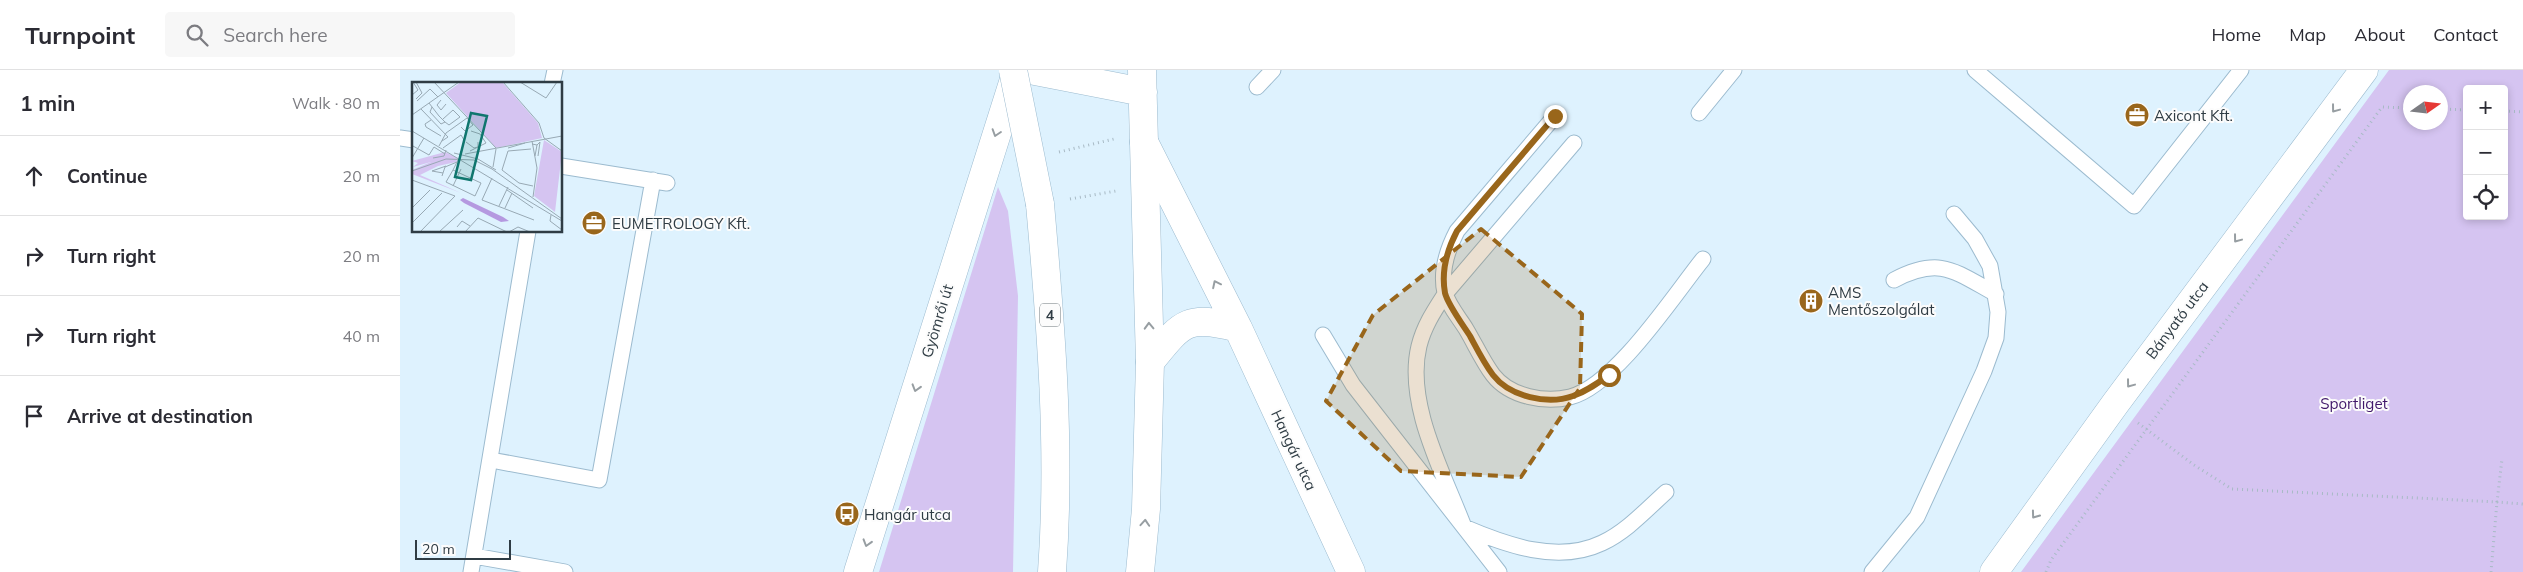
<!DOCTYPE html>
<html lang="en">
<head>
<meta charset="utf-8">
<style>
	:root { --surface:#fff; --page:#f7f7f7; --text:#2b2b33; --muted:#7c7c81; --line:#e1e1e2 }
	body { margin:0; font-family:Mulish,sans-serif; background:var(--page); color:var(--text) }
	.controls { position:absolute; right:15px; top:15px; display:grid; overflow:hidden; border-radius:5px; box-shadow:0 2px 8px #0003 }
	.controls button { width:45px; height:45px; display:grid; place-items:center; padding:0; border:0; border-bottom:1px solid var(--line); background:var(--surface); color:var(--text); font:25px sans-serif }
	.compass { position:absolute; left:2003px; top:15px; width:45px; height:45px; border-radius:50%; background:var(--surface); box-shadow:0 2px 8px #0003; rotate:76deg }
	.scale { position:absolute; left:15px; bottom:12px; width:96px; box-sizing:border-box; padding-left:5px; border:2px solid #2f3c44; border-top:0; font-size:14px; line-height:18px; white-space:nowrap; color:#2f3c44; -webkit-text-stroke:4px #fcfcfc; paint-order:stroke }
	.stop { position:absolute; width:15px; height:15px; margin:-11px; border:4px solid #99661b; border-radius:50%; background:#fff }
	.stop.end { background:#99661b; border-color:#fff; box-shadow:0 1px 5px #0008 }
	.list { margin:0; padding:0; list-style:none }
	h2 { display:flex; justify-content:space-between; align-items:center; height:65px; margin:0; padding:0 20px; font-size:21px }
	h2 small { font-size:16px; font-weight:400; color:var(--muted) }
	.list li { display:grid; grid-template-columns:32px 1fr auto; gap:15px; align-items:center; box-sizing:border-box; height:80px; padding:0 20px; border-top:1px solid var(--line) }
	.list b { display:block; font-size:19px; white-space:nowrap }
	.list em { font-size:16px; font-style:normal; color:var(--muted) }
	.icon { flex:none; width:28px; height:28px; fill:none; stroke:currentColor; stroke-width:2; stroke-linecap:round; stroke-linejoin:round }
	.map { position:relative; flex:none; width:2123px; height:502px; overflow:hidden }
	header { display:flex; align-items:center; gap:30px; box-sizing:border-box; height:70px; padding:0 25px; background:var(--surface); border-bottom:1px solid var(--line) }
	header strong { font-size:24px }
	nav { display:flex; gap:28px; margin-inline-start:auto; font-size:18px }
	.search { width:350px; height:45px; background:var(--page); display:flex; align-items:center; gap:12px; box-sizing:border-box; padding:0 18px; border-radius:5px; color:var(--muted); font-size:19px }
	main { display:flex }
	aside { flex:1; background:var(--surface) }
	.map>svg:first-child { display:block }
	.green { fill:#d5c4f1; fill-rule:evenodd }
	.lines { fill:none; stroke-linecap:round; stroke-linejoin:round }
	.lane-casing { stroke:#9cbbcf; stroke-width:17 }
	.street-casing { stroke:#9cbbcf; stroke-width:29 }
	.secondary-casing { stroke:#9cbbcf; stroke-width:29 }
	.primary-casing { stroke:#9cbbcf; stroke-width:29 }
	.path { stroke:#a8bac5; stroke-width:3; stroke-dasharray:1 4; stroke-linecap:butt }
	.lane { stroke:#fff; stroke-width:15 }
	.street { stroke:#fff; stroke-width:28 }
	.secondary { stroke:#fff; stroke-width:28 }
	.primary { stroke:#fff; stroke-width:28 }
	.primary-bridge-casing { stroke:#9cbbcf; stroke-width:29; stroke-linecap:butt }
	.primary-bridge { stroke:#fff; stroke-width:28 }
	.oneway { stroke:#979ea2 }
	.route { stroke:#99661b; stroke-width:6 }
	.marked { fill:#99661b; fill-opacity:0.2; stroke:#99661b; stroke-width:4; stroke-dasharray:10 6; stroke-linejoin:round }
	.labels { text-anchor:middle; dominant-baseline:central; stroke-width:4; stroke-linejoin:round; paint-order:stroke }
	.shield { fill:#fcfcfc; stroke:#6c767b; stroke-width:1 }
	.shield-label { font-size:14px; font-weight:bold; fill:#2f3c44 }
	.poi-label { font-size:15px; fill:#2f3c44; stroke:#fcfcfc; text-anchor:start }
	.street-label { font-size:15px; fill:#2f3c44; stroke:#fcfcfc }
	.park-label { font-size:15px; fill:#41186a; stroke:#fcfcfc }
	.inset-road { fill:none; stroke:#98a9b4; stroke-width:1 }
	.view { fill:#0f766e; fill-opacity:0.15; stroke:#0f766e; stroke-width:2.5 }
	.inset-edge { fill:none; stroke:#2f3c44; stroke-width:2.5 }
</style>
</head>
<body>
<header>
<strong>Turnpoint</strong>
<div class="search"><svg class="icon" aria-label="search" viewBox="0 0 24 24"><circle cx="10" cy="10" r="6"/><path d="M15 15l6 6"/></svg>Search here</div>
<nav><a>Home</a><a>Map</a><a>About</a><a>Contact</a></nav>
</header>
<main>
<aside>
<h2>1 min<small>Walk · 80 m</small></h2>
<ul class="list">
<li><svg class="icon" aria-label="ahead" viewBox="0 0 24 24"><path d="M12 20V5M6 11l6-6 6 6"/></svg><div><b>Continue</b></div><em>20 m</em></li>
<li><svg class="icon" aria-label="right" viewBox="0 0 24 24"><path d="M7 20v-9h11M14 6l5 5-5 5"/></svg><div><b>Turn right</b></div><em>20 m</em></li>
<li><svg class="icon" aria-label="right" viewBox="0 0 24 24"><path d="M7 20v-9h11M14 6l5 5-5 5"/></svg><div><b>Turn right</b></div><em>40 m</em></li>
<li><svg class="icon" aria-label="arrive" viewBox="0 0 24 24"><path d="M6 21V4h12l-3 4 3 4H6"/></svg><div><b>Arrive at destination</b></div></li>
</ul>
</aside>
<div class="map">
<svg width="2123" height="502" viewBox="0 0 2123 502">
	<rect width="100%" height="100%" fill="#def2fe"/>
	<!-- green -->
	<path class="green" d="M1989,0H2123V502H1621ZM2067,19H2104V146H2067ZM2010,22H2040V52H2010Z
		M598,117L608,141L618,226L613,502H479Z"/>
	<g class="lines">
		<defs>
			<path id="lane" d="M1575,0L1734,136L1841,0
				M152,14L155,0
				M857,17L873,0
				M1299,43L1334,0
				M1155,46L1057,161C1047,180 1040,201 1045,223C1048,235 1060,249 1066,259C1075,274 1083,292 1093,305C1110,327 1145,333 1170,327C1215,316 1274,225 1303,189
				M0,68L14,70
				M1174,73L1045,224C1034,241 1024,256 1019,276C1005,334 1044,404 1064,457C1106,475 1158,494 1202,473C1226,462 1246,440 1266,422
				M161,96L267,113
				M1494,210C1540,186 1554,201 1596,224
				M923,265L953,315L1099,502
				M91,390L199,410L253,110
				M74,486L165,502
				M71,502L128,161
				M1472,502L1517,447L1584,301L1596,268L1598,242L1590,196L1575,169L1554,144"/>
			<path id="street" d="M744,72L838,258L951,502
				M750,292C782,253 786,244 838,258
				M1594,502L1715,334L1964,0"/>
			<path id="secondary" d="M630,0L743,22
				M458,502L617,0
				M740,502L746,439L750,292L742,0"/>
			<path id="primary" d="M640,134C651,257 661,379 652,502"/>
		</defs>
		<!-- lane casing -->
		<use href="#lane" class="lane-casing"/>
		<!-- street casing -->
		<use href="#street" class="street-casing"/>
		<!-- secondary casing -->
		<use href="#secondary" class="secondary-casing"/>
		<!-- primary casing -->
		<use href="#primary" class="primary-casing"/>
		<!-- path -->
		<path class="path" d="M2040,39L2067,40
			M2104,41L2123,42
			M659,82L714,69
			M670,129L716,121
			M1738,353L1794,395L1832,419L2097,432L2102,389
			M1646,502L1651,490L1982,37L2010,38
			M2091,502L2097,432L2123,434"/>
		<!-- lane -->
		<use href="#lane" class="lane"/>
		<!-- street -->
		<use href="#street" class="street"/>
		<!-- secondary -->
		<use href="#secondary" class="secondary"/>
		<!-- primary -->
		<use href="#primary" class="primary"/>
		<defs>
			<path id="primary-bridge" d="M613,0L640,134"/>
		</defs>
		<!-- primary-bridge casing -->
		<use href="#primary-bridge" class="primary-bridge-casing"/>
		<!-- primary-bridge -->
		<use href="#primary-bridge" class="primary-bridge"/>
	</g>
	<!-- one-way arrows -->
	<defs><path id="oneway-chevron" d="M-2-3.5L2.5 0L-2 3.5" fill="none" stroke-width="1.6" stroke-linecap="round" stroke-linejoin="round" transform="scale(1.25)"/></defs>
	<g class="oneway">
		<use href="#oneway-chevron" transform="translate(1935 39) rotate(127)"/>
		<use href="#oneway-chevron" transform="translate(596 63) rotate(108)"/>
		<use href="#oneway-chevron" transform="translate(1837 169) rotate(127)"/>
		<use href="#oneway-chevron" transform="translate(816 214) rotate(-116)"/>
		<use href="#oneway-chevron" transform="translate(749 256) rotate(-92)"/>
		<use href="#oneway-chevron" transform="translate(1730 314) rotate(127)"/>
		<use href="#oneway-chevron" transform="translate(516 318) rotate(107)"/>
		<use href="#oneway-chevron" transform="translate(1635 445) rotate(126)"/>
		<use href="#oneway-chevron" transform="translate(745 453) rotate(-86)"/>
		<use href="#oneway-chevron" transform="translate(467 473) rotate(107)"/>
	</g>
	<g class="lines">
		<!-- route -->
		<path class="route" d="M1155,46L1057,161C1047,180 1041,201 1045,223C1048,235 1063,255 1070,266C1077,279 1084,293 1093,305C1110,327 1148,335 1173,326C1187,321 1198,313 1209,305"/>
	</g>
	<!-- marked area -->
	<path class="marked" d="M1081,159L1182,244L1180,318L1121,407L1001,401L926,331L973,245Z"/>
	<!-- icons -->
	<defs>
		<symbol id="office-disc" viewBox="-11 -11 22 22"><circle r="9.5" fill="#99661b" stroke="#fcfcfc"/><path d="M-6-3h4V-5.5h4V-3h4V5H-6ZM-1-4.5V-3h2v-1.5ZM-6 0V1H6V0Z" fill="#fff"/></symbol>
		<symbol id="building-disc" viewBox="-11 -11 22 22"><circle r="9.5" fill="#99661b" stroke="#fcfcfc"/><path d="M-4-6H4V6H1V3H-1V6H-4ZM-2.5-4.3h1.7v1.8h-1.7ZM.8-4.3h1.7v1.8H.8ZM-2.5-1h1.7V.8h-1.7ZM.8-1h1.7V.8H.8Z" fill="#fff"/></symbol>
		<symbol id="bus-disc" viewBox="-11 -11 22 22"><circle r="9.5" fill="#99661b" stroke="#fcfcfc"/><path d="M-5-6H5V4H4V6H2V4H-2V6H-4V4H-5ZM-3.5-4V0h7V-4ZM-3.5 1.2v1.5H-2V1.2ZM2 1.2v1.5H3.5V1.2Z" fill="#fff"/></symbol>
	</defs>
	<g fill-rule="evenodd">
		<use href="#office-disc" x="1723" y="31" width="28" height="28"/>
		<use href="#office-disc" x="180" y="139" width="28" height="28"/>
		<use href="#building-disc" x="1397" y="217" width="28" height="28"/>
		<use href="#bus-disc" x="433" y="430" width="28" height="28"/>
	</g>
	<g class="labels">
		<!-- shield labels -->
		<rect class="shield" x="640" y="233.5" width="20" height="23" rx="4"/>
		<g class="shield-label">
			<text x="650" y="245">4</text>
		</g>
		<!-- poi labels -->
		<g class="poi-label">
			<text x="1754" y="45">Axicont Kft.</text>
			<text x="212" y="153">EUMETROLOGY Kft.</text>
			<text x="1428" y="222">AMS<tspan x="1428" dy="17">Mentőszolgálat</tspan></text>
			<text x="464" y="444">Hangár utca</text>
		</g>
		<!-- street labels -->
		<g class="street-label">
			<text transform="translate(1777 250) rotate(-53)">Bányató utca</text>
			<text transform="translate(537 251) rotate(-73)">Gyömrői út</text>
			<text transform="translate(894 380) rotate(65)">Hangár utca</text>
		</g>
		<!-- park labels -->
		<g class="park-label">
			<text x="1954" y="333">Sportliget</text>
		</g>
	</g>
	<!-- overview -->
	<g transform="translate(12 12)">
		<rect width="150" height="150" fill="#def2fe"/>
		<path d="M49,0H90L126,41L130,56L84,66L34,11ZM132,58L150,70L143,130L122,114ZM33,70L46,76L44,80L26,84L8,93L49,111L0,92V88L19,80L1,85L6,81L0,79Z" fill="#d5c4f1"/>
		<path d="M51,116L91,135L97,139L89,140L52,121L48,118Z" fill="#b599e0"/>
		<path class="inset-road" d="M22,0L84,66M91,0L127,41L132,56M108,0L134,16L145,0M0,13L6,8L1,0M4,17L10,11L4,0M29,18L25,23L29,28L34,22M5,19L18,7L26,15M17,21L27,34L33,40L37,43L48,35L41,28L31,37M20,25L18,30L29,42L33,40M9,27L36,55L30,59M0,33L47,0M19,38L13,42L14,45L29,54M0,49L150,139M132,56L150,69M120,59L125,86L121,115M54,60L62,66L66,65V60M120,62L125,63L123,74M125,63L128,60L126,74M27,64L34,51L55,36L61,43L53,49L49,45M31,66L49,53L52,58M96,66L113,61M0,67L1,64L17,73L22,65L33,72M119,67L96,69L90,88L107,101L121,104M58,69L74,61L68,52L59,49M42,71L66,77L84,88M53,72L150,54M0,76L12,56M21,76L32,74L34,68M81,85L84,67M0,89L34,77L62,78L80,87L150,137M31,91L20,89L34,84M30,94L33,85L45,80M80,96L70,118L122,138M0,98L43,114L8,150M36,101L63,114L69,101L41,88L46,78M36,101L34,100L41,88M41,104L49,87M95,108L121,126M87,124L96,105M0,126L18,108M93,126L100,111M139,133L138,139L150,148M0,141L30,111M45,145L50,139L58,144M27,150L51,128M53,150L66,136L95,150M97,150L106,145L118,150"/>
		<path class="view" d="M59,31L75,34L59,98L43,95Z"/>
		<rect width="150" height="150" class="inset-edge"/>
	</g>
</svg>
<div class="controls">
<button>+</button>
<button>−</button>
<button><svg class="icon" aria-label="locate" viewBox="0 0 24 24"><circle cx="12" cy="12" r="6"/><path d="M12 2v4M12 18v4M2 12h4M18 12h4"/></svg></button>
</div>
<svg class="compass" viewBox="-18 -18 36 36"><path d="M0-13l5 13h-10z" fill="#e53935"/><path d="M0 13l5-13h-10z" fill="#7c7c81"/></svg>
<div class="scale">20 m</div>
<div class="stop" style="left:1209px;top:305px"></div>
<div class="stop end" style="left:1155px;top:46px"></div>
</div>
</main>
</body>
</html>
